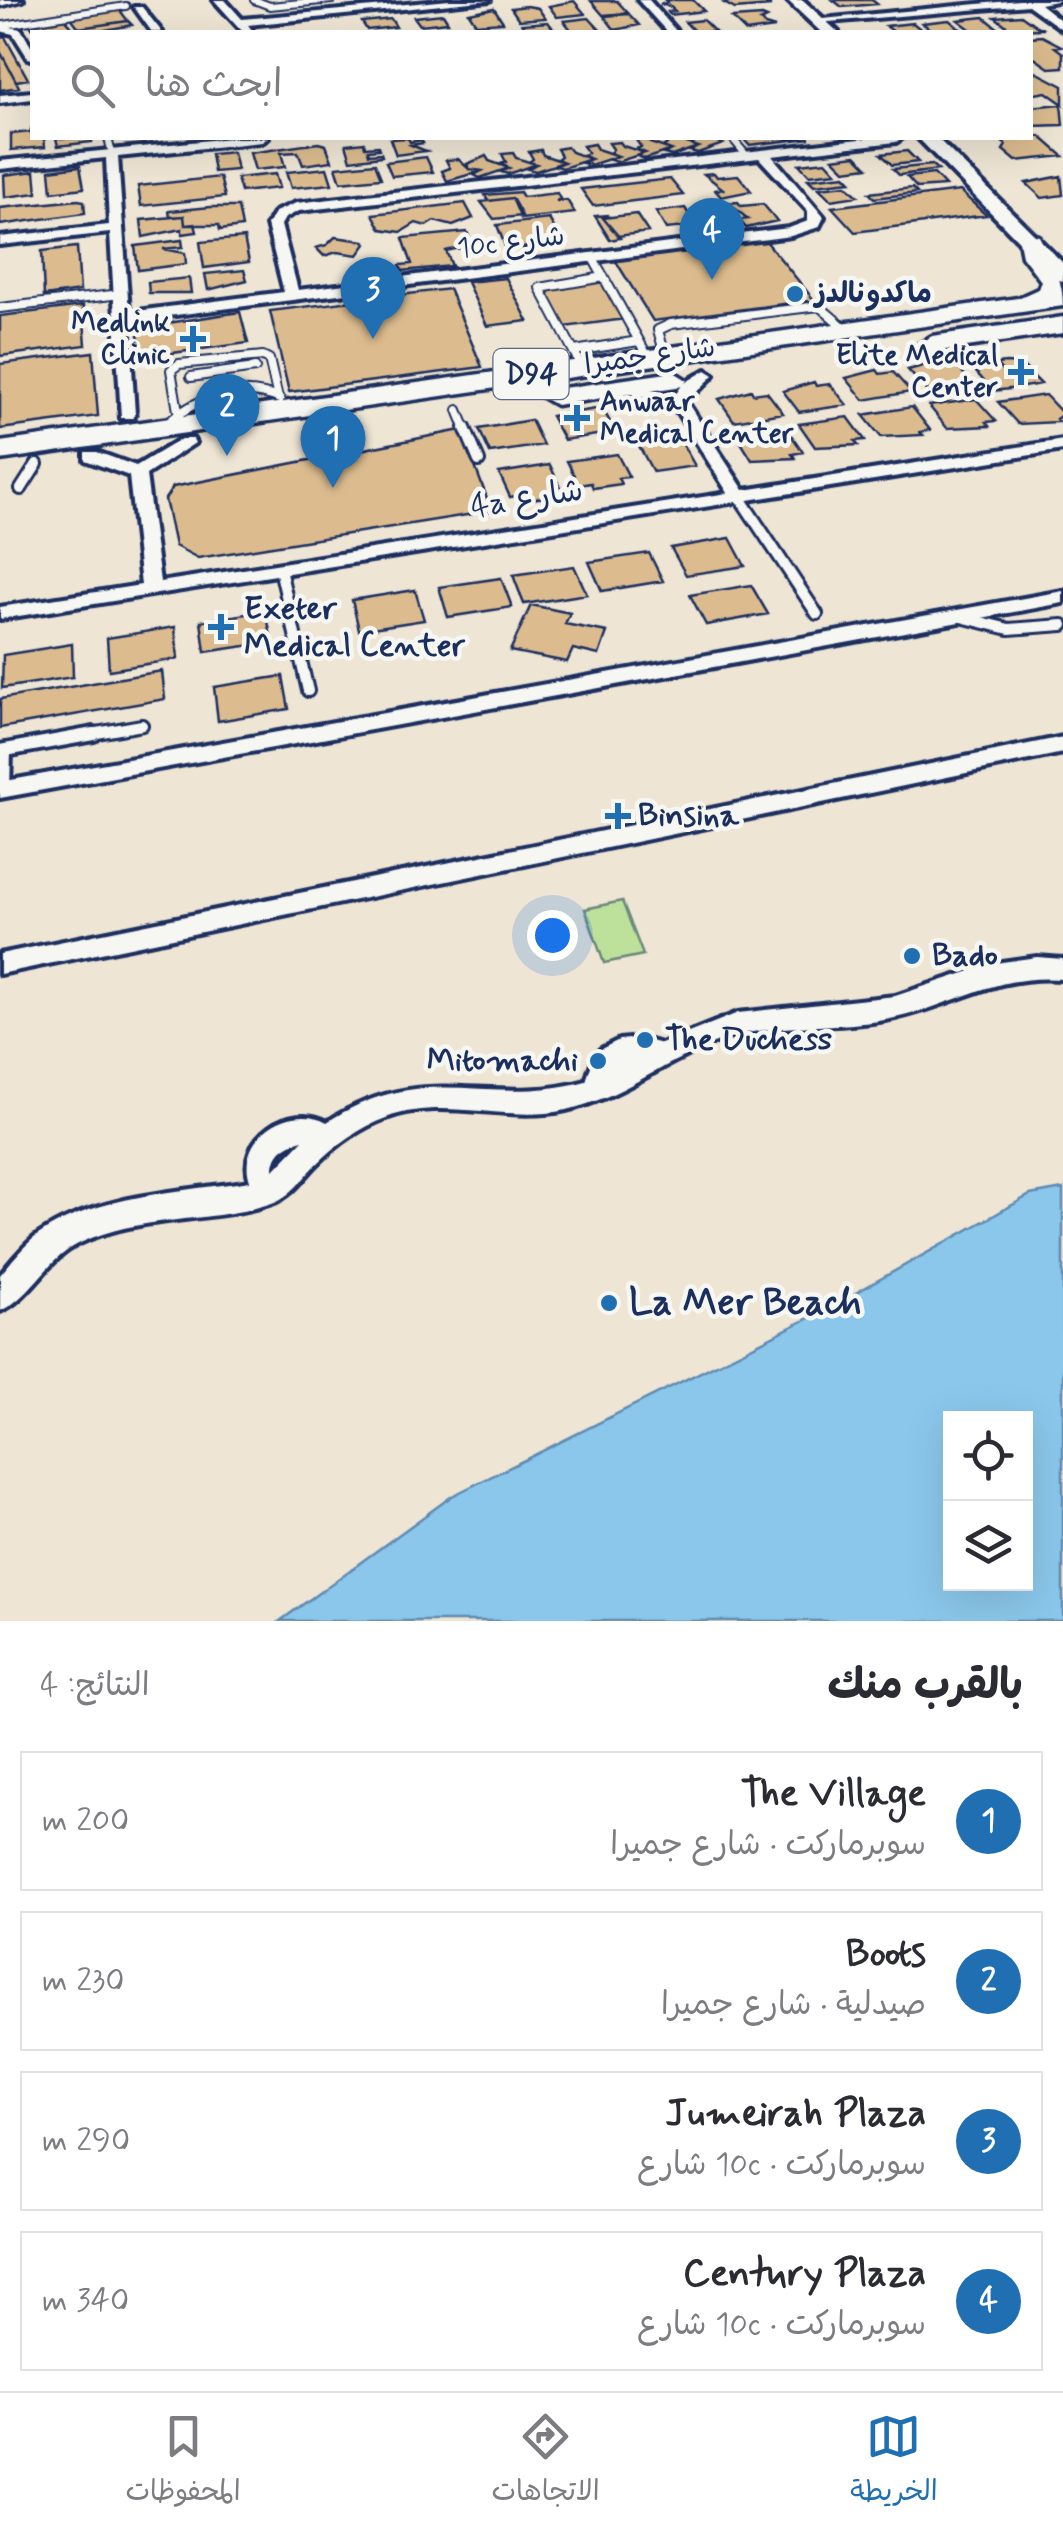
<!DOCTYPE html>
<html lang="ar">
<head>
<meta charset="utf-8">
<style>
	:root { --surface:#fff; --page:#f7f7f7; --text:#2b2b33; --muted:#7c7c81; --line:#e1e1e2; --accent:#1f6fb2 }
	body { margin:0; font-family:Mynerve,"Playpen Sans Arabic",sans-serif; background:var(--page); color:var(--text); direction:rtl }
	.controls { position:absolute; right:30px; bottom:30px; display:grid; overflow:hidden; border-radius:0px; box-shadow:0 10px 40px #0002 }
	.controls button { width:90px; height:90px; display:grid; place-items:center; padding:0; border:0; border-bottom:2px solid var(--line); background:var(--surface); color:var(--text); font:50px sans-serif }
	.you { position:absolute; left:552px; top:935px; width:35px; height:35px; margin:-25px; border:8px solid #fff; border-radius:50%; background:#1a73e8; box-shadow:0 0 0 15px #1a73e833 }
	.badge { display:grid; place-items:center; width:65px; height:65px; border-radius:50%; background:var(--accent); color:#fff; font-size:32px; font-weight:700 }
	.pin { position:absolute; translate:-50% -82px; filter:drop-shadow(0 2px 5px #0008) }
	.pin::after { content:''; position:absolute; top:52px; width:35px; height:30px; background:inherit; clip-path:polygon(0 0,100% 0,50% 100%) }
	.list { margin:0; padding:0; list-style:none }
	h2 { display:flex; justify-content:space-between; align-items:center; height:130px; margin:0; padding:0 40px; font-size:42px }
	h2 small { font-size:32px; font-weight:400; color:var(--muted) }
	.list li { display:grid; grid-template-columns:65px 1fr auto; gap:30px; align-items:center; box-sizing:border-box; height:140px; margin:0 20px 20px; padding:0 20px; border:2px solid var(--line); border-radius:0px }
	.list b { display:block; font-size:38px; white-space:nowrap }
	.list p { margin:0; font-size:32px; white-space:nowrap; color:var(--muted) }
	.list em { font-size:32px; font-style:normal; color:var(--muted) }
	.icon { flex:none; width:55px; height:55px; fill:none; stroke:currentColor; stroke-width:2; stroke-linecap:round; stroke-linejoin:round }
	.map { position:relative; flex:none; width:1063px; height:1621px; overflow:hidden; direction:ltr }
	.search { position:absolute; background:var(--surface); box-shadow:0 10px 40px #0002; left:30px; right:30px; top:30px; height:110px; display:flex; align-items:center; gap:25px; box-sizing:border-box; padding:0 35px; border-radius:0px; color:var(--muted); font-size:38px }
	.sheet { height:770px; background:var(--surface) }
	nav { display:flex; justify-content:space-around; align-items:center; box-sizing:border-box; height:140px; border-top:2px solid var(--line); background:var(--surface); font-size:28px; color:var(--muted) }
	nav a { display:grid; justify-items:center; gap:5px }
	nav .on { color:var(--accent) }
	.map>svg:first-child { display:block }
	.green { fill:#bde19b; stroke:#6c887c; stroke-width:2.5 }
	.water { fill:#8ac7ea; stroke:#5e8ab2; stroke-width:2.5; fill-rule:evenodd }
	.building { fill:#dcbc8f; stroke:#1b2f5e; stroke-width:2.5 }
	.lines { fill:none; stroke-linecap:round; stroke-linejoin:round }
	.lane-far3-casing { stroke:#1b2f5e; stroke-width:10 }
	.lane-far2-casing { stroke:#1b2f5e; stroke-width:12 }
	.lane-far1-casing { stroke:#1b2f5e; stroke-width:16 }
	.lane-casing { stroke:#1b2f5e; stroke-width:20 }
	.street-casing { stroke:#1b2f5e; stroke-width:8 }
	.secondary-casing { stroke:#1b2f5e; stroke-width:8 }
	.primary-casing { stroke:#1b2f5e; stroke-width:7 }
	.lane-far3 { stroke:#f6f6f2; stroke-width:6 }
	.lane-far2 { stroke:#f6f6f2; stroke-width:8 }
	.lane-far1 { stroke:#f6f6f2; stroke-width:10 }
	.lane { stroke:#f6f6f2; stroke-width:12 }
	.street { fill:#f6f6f2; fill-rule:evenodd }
	.secondary { fill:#f6f6f2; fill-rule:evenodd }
	.primary { fill:#f6f6f2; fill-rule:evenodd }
	.poi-dot { fill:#1f6fb2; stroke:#f6f6f2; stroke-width:4 }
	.labels { text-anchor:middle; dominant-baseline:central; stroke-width:9; stroke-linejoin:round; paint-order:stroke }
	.far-street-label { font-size:28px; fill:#1b2f5e; stroke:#f6f6f2 }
	.far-poi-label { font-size:28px; font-weight:bold; fill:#1b2f5e; stroke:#f6f6f2; text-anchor:start }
	.shield { fill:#f6f6f2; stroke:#5d6b8a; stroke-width:2.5 }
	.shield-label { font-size:30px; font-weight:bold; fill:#1b2f5e }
	.street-label { font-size:32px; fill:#1b2f5e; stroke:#f6f6f2 }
	.poi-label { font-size:32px; font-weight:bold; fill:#1b2f5e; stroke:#f6f6f2; text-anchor:start }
	.near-poi-label { font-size:38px; font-weight:bold; fill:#1b2f5e; stroke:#f6f6f2; text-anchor:start }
</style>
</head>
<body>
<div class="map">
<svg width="1063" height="1621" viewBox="0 0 1063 1621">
	<rect width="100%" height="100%" fill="#eee5d4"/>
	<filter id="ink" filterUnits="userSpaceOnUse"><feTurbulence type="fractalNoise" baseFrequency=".01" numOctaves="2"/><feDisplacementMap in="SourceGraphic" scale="20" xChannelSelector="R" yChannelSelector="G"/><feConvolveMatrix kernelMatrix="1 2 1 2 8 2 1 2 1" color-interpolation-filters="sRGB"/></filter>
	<g filter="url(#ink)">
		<!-- green -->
		<path class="green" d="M622,901L643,955L604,963L585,909Z"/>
		<!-- water -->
		<path class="water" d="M1063,1189V1621H280L452,1496L827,1309L1030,1195ZM950,1418H1026V1584H950Z"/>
		<!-- building -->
		<path class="building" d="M665,0H693L704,11L670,15L668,12L675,11L671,7L660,4L667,3Z
			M726,0H754L771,6L735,9L724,3L728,2Z
			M833,0H872L877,4L842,7Z
			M574,1L585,14L557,17L549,6Z
			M591,1H617L628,13L603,15Z
			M527,6L538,8L545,18L519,20L511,8Z
			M494,8L503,22L476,24L469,13Z
			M119,9L128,21L79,28L70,16Z
			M443,14L448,22L420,25L414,17Z
			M629,14L639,25L615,30L604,16Z
			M1021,15L1038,27L1044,29L1012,30L995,17Z
			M762,16L767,18L760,21L765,25L775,28L746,32L732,18Z
			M984,17L1000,30L1006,32H974L958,20Z
			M589,18L601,31H572L564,21Z
			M66,19L75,32H35L30,25Z
			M391,19L396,27L367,30L362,22Z
			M703,20L715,32H695L685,22Z
			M949,20L964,32H934L922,23Z
			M128,21L132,25L95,32H82L79,28Z
			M548,22L556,32H528L522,24Z
			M913,23L924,32H894L886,26Z
			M1042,36L1061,46L1055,47L1063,53V67L1049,68L1030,55V37Z
			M5,37L28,79L16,81L0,51V38Z
			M0,51L16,81L19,87L0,90Z
			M1036,72L1063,86V104L1046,92L1030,95V73Z
			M1061,104L1063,125L1030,126V107Z
			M32,127V138H44L45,147L11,150V134L30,132Z
			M1040,136L1063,156L1016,161L1003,150L1006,145L1000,140Z
			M56,138H91L92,142L58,146Z
			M408,138L410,142L421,140L423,143L411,145L426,151L396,155L390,139Z
			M662,138H674L698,147L672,156L664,154L671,150L663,147L667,144Z
			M691,138H709L723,144L698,153L690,151L698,147L689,144L694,142Z
			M743,138H810L749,145Z
			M647,139L650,143L671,150L645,159L637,156L645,153L636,149L641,147L636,140Z
			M364,142L365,147L378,146L379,149L368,150L369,154L381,153L382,156L351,160L346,144Z
			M620,142L623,146L645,153L617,162L610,160L618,156L610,153L613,149L609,143Z
			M318,143L326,145L332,161L303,165L298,152L281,153L285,167L255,170L250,153Z
			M594,144L597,149L618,156L591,165L583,163L591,159L583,155L588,153L583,146Z
			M567,147L571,152L591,159L563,168L556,166L564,162L557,159L561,156L557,149Z
			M541,150L543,155L564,162L536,171L528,169L536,164L529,162L533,159L529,152Z
			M907,151L918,162L892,165L881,154Z
			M233,152L237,170L214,172L211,154Z
			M513,153L516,158L536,164L508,174L501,172L509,168L501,164L506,162L502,154Z
			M856,155L868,167L845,170L833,158Z
			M486,156L489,161L509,168L480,178L474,175L482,171L469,169L467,164Z
			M426,157L433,172L392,176L386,162Z
			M458,159L469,169L482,171L447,181L442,171L450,168L446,160Z
			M826,161L836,172L809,175L799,164Z
			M375,163L381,178L341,182L336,167Z
			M932,165L938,170L899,175L893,169Z
			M80,166L84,188L52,192L50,170Z
			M327,168L332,184L291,188L286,172Z
			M35,171L37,193L5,197L4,175Z
			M714,173L717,177L738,175L751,191L721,197L715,190L723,189L704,174Z
			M275,174L279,188L241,192L237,178Z
			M934,174L945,186L917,188L907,177Z
			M845,175L851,181L814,185L808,179Z
			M1061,176L1063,195L1042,198L1026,183Z
			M220,177L225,197L141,206L138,186Z
			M670,179L683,195L593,206L581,189Z
			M846,185L858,196L831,200L819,188Z
			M912,188L917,193L874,198L869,193Z
			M960,191L986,215L855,232L832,207Z
			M520,192L523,197L557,193L560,199L556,201L567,200L575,213L521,219L512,198L488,201L485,195Z
			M512,198L522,216L494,219L481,202Z
			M78,200L84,201L85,213L0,225V208Z
			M738,202L741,206L763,204L777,221L746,228L739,220L748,219L728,203Z
			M465,203L473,218L453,226L434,221L426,226L416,223L401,232L381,229L373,214Z
			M211,207H238L242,227L220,230L219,225H185L184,216L170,217L169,211Z
			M685,208L696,226L666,229L656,212Z
			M636,214L648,232L618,236L603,218Z
			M609,215L603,218L620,238L610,240L595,216Z
			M184,216L185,225L195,224L197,232L182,234V229L143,237L141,220Z
			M549,219L562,241L507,251L497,225Z
			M467,232L473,245L446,251L452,266L402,271L400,265L412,264L403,238Z
			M335,237L364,241L366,244L358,255L337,252L324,256L316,248L327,245Z
			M244,238L249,262L204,268L200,242Z
			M182,240L183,247L163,249L185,253L186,264L138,270L135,246Z
			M766,241L814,300L653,321L615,260Z
			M77,247L80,291L44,296L42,251Z
			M244,270L247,280L208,290L205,274Z
			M189,278L191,293H149L148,282Z
			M506,278L528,321L487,326L467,282Z
			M602,281L625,319L565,327L544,289Z
			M449,289L482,367L289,392L270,311Z
			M83,306L86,345L0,356V316Z
			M240,312L248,343L142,357L138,335L155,325Z
			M93,352L98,416L0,429V364Z
			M938,362L941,365L954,363L973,384L927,391L908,370Z
			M1006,363L1021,364L1041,384L1018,388L996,364Z
			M996,364L1018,388L993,391L975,371Z
			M877,370L880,374L893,372L911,392L864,400L846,378Z
			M814,382L816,386L830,384L847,405L799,412L783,391Z
			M751,390L753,394L767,392L783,413L734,421L719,399Z
			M1045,395L1063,414L1056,419L1059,422L1018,424L998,402Z
			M976,399L996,421L986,422L989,426L947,428L929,406Z
			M912,407L930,430L920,432L923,435L881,437L863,415Z
			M602,408L616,432L564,440L551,416Z
			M848,417L865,440L855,441L858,445L815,447L799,424Z
			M531,420L543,445L490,453L479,429Z
			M787,429L803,452L792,454L795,458L752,460L737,436Z
			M461,430L492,511L198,558L175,546L165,499L173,487Z
			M679,438L695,466L653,472L638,444Z
			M617,454L629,477L618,478L621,484L593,488L591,483L579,485L567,461Z
			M550,465L561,489L550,491L552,496L524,500L522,495L510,497L499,473Z
			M730,538L745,566L686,575L671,548Z
			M649,553L663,581L602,591L589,562Z
			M574,566L587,594L524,604L513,575Z
			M501,578L512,607L448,617L439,587Z
			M751,585L768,614L706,625L690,595Z
			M415,590L424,620L359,630L352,600Z
			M531,605L570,613L565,624L607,632L599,655L573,649L567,662L510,651Z
			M266,611L272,642L205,652L201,621Z
			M175,627L178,659L109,670L107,638Z
			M72,644L73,677L2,688L3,655Z
			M162,671L165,699L0,728V699Z
			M283,676L289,709L218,721L214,687Z"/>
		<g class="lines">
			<defs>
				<path id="lane-far3" d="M254,0L270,6L332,0
					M4,25L126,6
					M108,138L112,154
					M732,138L747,156"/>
				<path id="lane-far2" d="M593,258L648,357
					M0,308L121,294
					M574,351L639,341
					M665,355L658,330L671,324L819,306L846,329
					M582,367L540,288L604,277
					M191,377L255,368
					M458,410L466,430
					M178,411L171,370L179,364L263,356L269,359L278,398
					M163,428C193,397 239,382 280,399"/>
				<path id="lane-far1" d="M465,428L479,461
					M21,489L37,464
					M738,495L817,614
					M280,569L308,691
					M957,616L1009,629L1063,625
					M80,736L142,725"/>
				<path id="lane" d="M0,751L94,734
					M4,790L5,750"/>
				<path id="street" d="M0,0H23L0,6Z
					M214,0H225L242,19L450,0H490L248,25L252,30L250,32H243Z
					M638,0H649L677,32H667Z
					M1019,0H1061L1040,4L1063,22V30L1028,5L817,23L812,20Z
					M134,7H142L162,32H152Z
					M0,25L21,29L32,48V59L28,58L13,34L0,31Z
					M32,92V99L0,103V95Z
					M231,138H268L262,142L118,157L129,312L284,292L267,225L275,212L296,203L868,138H902L896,142L772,156L824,217L819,227L791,236L129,321L135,414L133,418H121L110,233L0,245V237L109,225L106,158L0,169V161ZM759,158L808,211V221L789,228L298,290L281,225L285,218L299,211Z
					M706,370L714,375L687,402L744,490L1063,440V450L0,619V607L141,585L129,476L85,460V452H97L136,466L181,439H193L195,443L146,475L160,582L728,493L673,405L611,389L619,384L675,395L683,384Z
					M1063,591V603L0,798V782Z
					M1063,737V753L0,974V954Z
					M1037,957L1063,959V979C993,974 959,1004 895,1018C836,1031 773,1020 716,1042C663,1062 621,1098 566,1110C507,1123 443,1096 386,1118C361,1127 336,1145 317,1164C303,1178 292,1196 272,1203C211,1224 139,1214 80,1243C46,1259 31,1298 0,1311V1275C12,1261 23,1246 38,1235C98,1194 181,1192 250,1181C235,1138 291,1101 327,1122C425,1058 487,1108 586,1081L594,1057L601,1049L619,1040L640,1038L661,1044L738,1013L895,996L995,963ZM303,1140L274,1170C274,1152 286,1144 303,1140Z"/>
				<path id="secondary" d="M787,0H803L838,32H821Z
					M918,138H937L1063,263V281L1056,279Z"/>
				<path id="primary" d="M1031,234L1039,236C1053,263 1063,279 1063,306L0,460V442L1018,298L1038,289L1041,281L1022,256L1019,241Z
					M1063,317V333L932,352L919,344L932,336Z
					M674,372L687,380L683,386L556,405L542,397L556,389Z"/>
			</defs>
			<!-- lane-far3 casing -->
			<use href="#lane-far3" class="lane-far3-casing"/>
			<!-- lane-far2 casing -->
			<use href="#lane-far2" class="lane-far2-casing"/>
			<!-- lane-far1 casing -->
			<use href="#lane-far1" class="lane-far1-casing"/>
			<!-- lane casing -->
			<use href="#lane" class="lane-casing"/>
			<!-- street casing -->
			<use href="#street" class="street-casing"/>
			<!-- secondary casing -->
			<use href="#secondary" class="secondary-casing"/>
			<!-- primary casing -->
			<use href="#primary" class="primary-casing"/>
			<!-- lane-far3 -->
			<use href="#lane-far3" class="lane-far3"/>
			<!-- lane-far2 -->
			<use href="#lane-far2" class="lane-far2"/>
			<!-- lane-far1 -->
			<use href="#lane-far1" class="lane-far1"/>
			<!-- lane -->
			<use href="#lane" class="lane"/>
			<!-- street -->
			<use href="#street" class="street"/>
			<!-- secondary -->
			<use href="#secondary" class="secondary"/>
			<!-- primary -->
			<use href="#primary" class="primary"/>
		</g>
	</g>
	<!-- markers -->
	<g class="poi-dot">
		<circle cx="795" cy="294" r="10"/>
		<path d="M188 324h10v10h10v10h-10v10h-10v-10h-10v-10h10z"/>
		<path d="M1016 357h10v10h10v10h-10v10h-10v-10h-10v-10h10z"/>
		<path d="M572 403h10v10h10v10h-10v10h-10v-10h-10v-10h10z"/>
		<path d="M216 612h10v10h10v10h-10v10h-10v-10h-10v-10h10z"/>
		<path d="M613 801h10v10h10v10h-10v10h-10v-10h-10v-10h10z"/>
		<circle cx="912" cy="956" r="10"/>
		<circle cx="645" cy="1040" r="10"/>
		<circle cx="598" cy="1061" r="10"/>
		<circle cx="609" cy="1303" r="10"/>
	</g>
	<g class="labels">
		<!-- far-street labels -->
		<g class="far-street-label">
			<text transform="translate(511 243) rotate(-7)">10c شارع</text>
			<text transform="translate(650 357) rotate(-8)">شارع جميرا</text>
		</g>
		<!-- far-poi labels -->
		<g class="far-poi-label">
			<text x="815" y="294">ماكدونالدز</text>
			<text x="170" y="323" text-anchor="end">Medlink<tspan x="170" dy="32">Clinic</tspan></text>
			<text x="998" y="356" text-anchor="end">Elite Medical<tspan x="998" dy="32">Center</tspan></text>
			<text x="600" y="402">Anwaar<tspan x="600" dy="32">Medical Center</tspan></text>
		</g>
		<!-- shield labels -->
		<rect class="shield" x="493.5" y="349" width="75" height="50" rx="8"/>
		<g class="shield-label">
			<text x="531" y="374">D94</text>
		</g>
		<!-- street labels -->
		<g class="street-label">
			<text transform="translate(527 499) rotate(-9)">4a شارع</text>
		</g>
		<!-- poi labels -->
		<g class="poi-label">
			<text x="244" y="609">Exeter<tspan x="244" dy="37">Medical Center</tspan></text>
			<text x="638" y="816">Binsina</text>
			<text x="932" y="956">Bado</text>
			<text x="665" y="1040">The Duchess</text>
			<text x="578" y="1061" text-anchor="end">Mitomachi</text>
		</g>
		<!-- near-poi labels -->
		<g class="near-poi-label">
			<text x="629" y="1303">La Mer Beach</text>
		</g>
	</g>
</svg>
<div class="controls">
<button><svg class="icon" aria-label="locate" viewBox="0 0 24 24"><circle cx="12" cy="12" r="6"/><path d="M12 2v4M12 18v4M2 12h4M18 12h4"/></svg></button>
<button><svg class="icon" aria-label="layers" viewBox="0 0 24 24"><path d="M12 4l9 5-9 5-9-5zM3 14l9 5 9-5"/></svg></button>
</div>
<div class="you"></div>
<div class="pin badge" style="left:333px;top:488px">1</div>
<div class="pin badge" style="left:227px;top:456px">2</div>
<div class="pin badge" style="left:373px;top:339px">3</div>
<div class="pin badge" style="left:712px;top:280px">4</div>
<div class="search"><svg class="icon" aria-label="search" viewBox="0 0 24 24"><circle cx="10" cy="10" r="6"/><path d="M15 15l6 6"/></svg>ابحث هنا</div>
</div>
<section class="sheet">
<h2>بالقرب منك<small>النتائج: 4</small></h2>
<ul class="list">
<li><span class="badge">1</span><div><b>The Village</b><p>سوبرماركت · شارع جميرا</p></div><em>200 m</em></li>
<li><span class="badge">2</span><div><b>Boots</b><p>صيدلية · شارع جميرا</p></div><em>230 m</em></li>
<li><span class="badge">3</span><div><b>Jumeirah Plaza</b><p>سوبرماركت · 10c شارع</p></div><em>290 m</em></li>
<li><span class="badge">4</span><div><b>Century Plaza</b><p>سوبرماركت · 10c شارع</p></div><em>340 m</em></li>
</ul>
</section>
<nav>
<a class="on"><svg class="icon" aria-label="map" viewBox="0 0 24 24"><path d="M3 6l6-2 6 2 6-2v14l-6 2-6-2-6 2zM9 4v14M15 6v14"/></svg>الخريطة</a>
<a><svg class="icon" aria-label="directions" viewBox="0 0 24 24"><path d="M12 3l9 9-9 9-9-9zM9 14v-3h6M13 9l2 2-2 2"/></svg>الاتجاهات</a>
<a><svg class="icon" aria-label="saved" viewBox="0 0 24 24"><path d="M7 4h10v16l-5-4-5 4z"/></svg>المحفوظات</a>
</nav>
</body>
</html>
